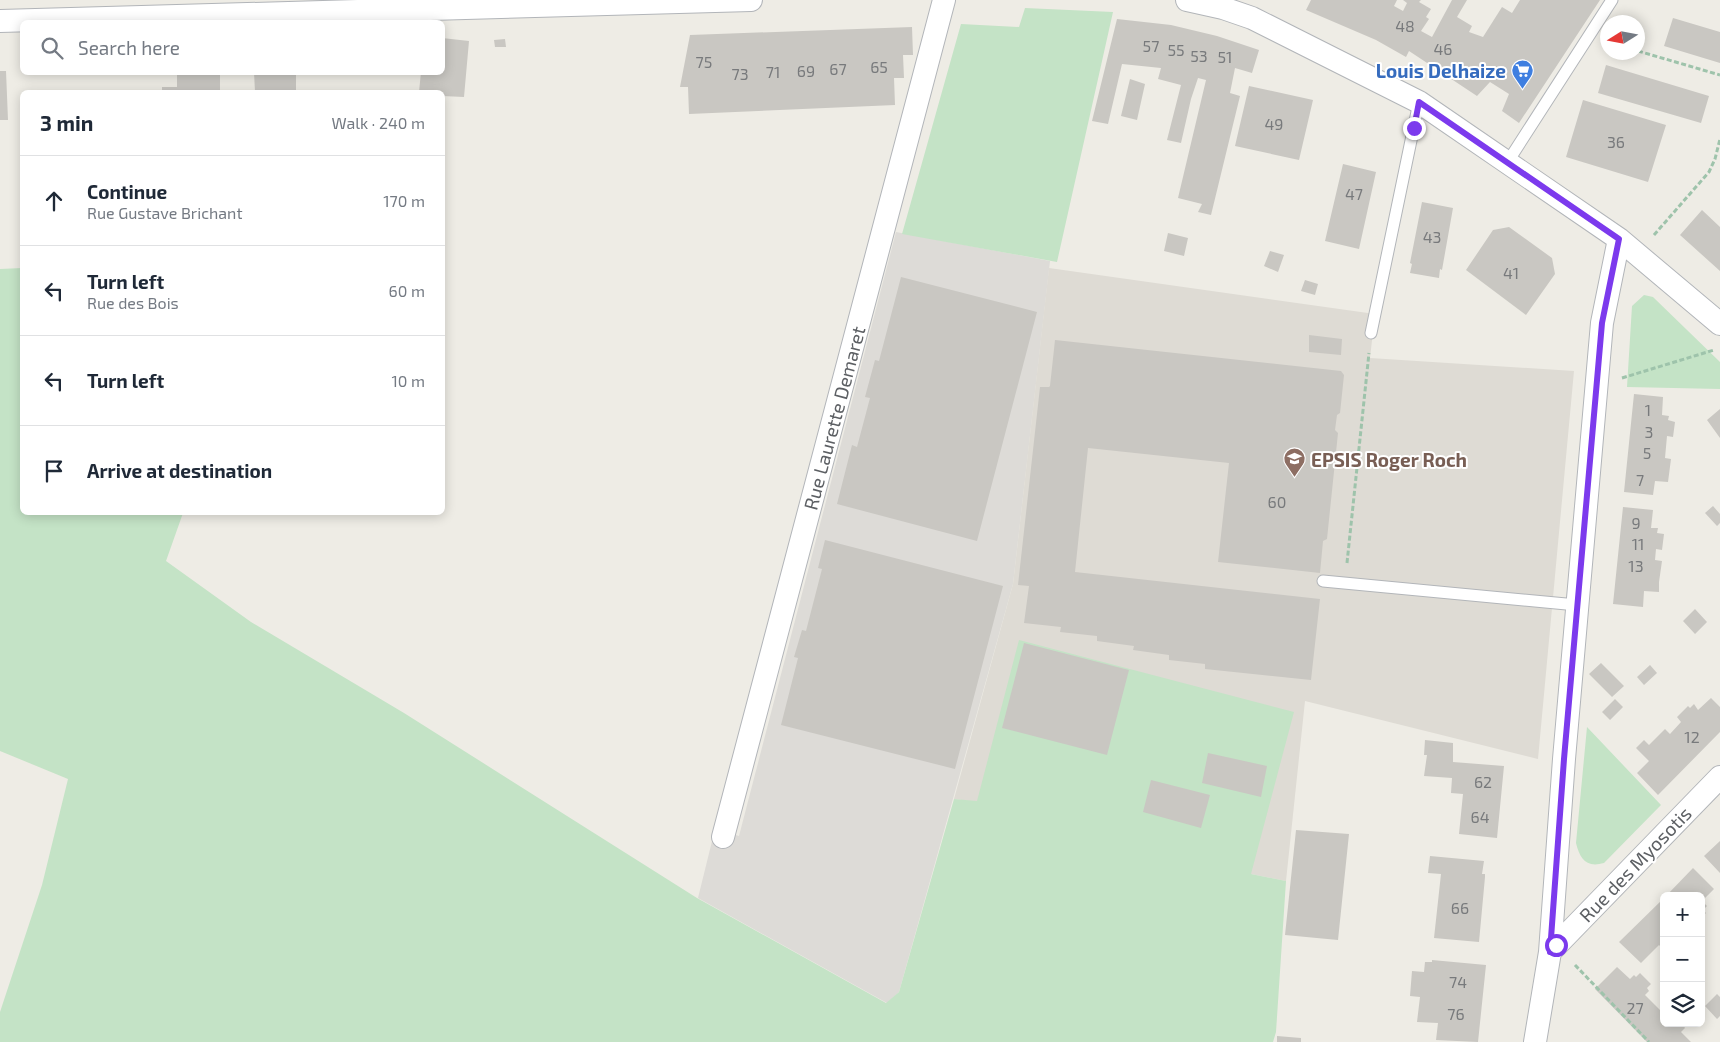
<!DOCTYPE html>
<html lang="en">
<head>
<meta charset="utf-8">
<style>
	:root { --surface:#fff; --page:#f2f2f3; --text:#1f2937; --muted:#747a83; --line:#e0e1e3 }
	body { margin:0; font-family:"Exo 2",sans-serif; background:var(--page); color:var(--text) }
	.controls { position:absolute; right:15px; bottom:15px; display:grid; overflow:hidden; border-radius:8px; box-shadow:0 2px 12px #0003 }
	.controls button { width:45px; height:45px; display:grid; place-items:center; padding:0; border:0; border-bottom:1px solid var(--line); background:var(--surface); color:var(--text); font:25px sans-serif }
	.compass { position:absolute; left:1600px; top:15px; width:45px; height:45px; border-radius:50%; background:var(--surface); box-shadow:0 2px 12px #0003; rotate:259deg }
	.stop { position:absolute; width:15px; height:15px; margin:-11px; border:4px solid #7c3aed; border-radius:50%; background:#fff }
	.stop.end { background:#7c3aed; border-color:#fff; box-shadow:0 1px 5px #0008 }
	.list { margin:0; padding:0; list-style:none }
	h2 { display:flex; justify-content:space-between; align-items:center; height:65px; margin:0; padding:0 20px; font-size:21px }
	h2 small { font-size:16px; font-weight:400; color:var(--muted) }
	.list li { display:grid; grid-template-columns:32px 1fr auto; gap:15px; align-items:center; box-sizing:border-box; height:90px; padding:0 20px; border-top:1px solid var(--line) }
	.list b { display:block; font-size:19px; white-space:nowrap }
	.list p { margin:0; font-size:16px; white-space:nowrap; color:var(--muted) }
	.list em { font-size:16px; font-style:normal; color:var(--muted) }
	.icon { flex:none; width:28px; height:28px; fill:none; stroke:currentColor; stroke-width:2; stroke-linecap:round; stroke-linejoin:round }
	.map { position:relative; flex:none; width:1720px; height:1042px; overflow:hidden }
	.search { position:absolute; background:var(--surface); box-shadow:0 2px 12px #0003; left:20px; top:20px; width:425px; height:55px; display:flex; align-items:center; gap:12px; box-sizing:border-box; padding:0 18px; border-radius:8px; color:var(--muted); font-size:19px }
	.panel { position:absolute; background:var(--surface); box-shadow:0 2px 12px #0003; left:20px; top:90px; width:425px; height:425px; border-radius:8px }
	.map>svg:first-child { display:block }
	.industrial { fill:#dddbd7 }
	.education { fill:#dedbd4 }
	.green { fill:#c4e3c6 }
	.building { fill:#c9c7c2 }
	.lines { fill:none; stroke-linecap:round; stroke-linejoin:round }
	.service-casing { stroke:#b2b5b9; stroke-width:13 }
	.minor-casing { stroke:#b2b5b9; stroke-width:24 }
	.path { stroke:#9ec3ab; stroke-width:3; stroke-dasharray:5 2.5; stroke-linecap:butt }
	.service { stroke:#fff; stroke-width:11 }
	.minor { stroke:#fff; stroke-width:22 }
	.route { stroke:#7c3aed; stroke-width:6 }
	.labels { text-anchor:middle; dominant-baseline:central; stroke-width:4; stroke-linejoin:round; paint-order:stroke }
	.number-label { font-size:16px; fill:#787a7c }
	.shop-label { font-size:19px; font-weight:bold; fill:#366cbe; stroke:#fff; text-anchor:end }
	.street-label { font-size:19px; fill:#5d6064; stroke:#fff }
	.education-label { font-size:19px; font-weight:bold; fill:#785e54; stroke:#fff; text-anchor:start }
</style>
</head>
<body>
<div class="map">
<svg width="1720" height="1042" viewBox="0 0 1720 1042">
	<rect width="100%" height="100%" fill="#eeece5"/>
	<!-- industrial -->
	<path class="industrial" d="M896,232L1050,261L1013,584L899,992L887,1003L698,898L715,829L739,836Z"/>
	<!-- education -->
	<path class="education" d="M1049,268L1375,314L1370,358L1574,371L1538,759L1305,701L1286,881L1251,874L977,802L954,799L1013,584Z"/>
	<!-- green -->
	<path class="green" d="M1025,8L1113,12L1057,262L902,234L961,24L1019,27Z
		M22,268V512L183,513L166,561L251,622L404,713L697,898L886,1003L899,992L954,799L977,801L1019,640L1294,712L1251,874L1286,881L1276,1032L1273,1042H0V1012L42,885L68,779L0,751V269Z
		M1644,295L1653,297L1720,362V389L1627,387L1632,306Z
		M1587,727L1661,805L1604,863C1586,868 1580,859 1576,843Z"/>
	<!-- building -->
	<path class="building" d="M1311,0H1397L1394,6L1403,11L1407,3L1403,0H1421L1419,2L1431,9L1426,17L1429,19L1421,31L1432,37L1452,0H1467L1457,17L1472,26L1469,32L1483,37L1502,7L1512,13L1520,0H1600L1519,123L1502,111L1509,94L1490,82L1477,96L1409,51L1406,57L1376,40L1306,10Z
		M1673,18L1720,32V63L1664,46Z
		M1117,19L1171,25L1217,36L1259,50L1252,73L1235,68L1230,93L1240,96L1211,215L1198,212L1202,204L1178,198L1206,80L1198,78L1191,99L1181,143L1167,140L1181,85L1158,79L1161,68L1122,64L1108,124L1092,121Z
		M912,27L913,55H903L904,78H894L895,105L689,114L688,87H680L690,35Z
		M442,38L469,41L464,97L442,96V92H419L421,72H442Z
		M505,39L506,47H495L494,40Z
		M1606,65L1709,96L1701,123L1598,93Z
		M0,71H6L8,120H0Z
		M177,72H220V92H162V87H177Z
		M254,72H296V92H255Z
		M1130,79L1145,84L1137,120L1121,116Z
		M1249,86L1313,100L1299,160L1235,146Z
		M1583,100L1666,125L1648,182L1566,157Z
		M1343,164L1376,172L1359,249L1325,241Z
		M1422,202L1453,208L1442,270L1440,269L1439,278L1410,273L1412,264L1410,263Z
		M1702,210L1720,227V271L1680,235Z
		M1509,227L1552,258L1555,274L1526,315L1466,270L1493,230Z
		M1168,233L1188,238L1184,256L1164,251Z
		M1270,251L1284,255L1278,272L1264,266Z
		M901,277L1037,312L977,541L837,504L852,445L857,447L870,398L865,397L875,360L879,361Z
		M1305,280L1318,284L1315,295L1301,291Z
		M1309,335L1342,339L1341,355L1309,352Z
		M1055,340L1341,371L1344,375L1340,413L1337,415L1335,430L1338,433L1327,539L1323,541L1320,573L1218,562L1229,463L1088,448L1075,572L1320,599L1311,680L1205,669V664L1169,660V655L1133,650L1134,646L1097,641V636L1060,632L1061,627L1024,623L1029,586L1018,585L1040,387H1049L1050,386Z
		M1634,394L1663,397L1662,415L1669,416L1668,420L1675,422L1673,437L1667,436L1665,458L1671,459L1668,482L1655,481L1653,495L1624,492Z
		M1720,409V438L1707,420Z
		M1713,506L1720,514V523L1717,526L1705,513Z
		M1623,507L1653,510L1651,528H1658L1657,533L1664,534L1662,550L1656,549L1655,560L1662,561L1659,582V592L1644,591L1643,607L1613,604Z
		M825,540L1003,586L955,769L781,725L798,658L794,657L802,630L806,631L822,569L818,568Z
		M1695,609L1707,622L1695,634L1683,621Z
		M1024,643L1129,670L1107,755L1002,728Z
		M1601,663L1624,686L1612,697L1589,674Z
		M1650,665L1657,673L1644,685L1637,677Z
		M1711,698L1720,707V732L1658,795L1637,773L1649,761L1636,748L1644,740L1649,745L1665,729L1670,734L1681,722L1677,717L1688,706L1690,708L1694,704L1698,710Z
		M1615,699L1623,707L1610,720L1602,712Z
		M1425,740L1453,743V762L1504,766L1497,838L1459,834L1463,794L1451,793L1452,778L1424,776L1427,755H1424Z
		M1208,753L1267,766L1261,797L1202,783Z
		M1151,780L1210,795L1201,828L1143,812Z
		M1296,830L1349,834L1338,940L1285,935Z
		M1720,841V873L1704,856Z
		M1430,856L1484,861L1482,874H1485V877L1479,942L1434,938L1441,874L1428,873Z
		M1693,868L1714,889L1702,901L1707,906L1703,910L1706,913L1703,916L1705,918L1701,922V896H1666Z
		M1664,898V950L1659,945L1641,963L1619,942Z
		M1432,960L1486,965L1478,1042L1436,1040L1438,1023L1417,1022L1420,997L1410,996L1412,971L1424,972L1425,962H1432Z
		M1617,967L1630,979L1634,975L1636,977L1640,973L1651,984L1647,988L1649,991L1645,995L1664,1014V1023H1685L1683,1025L1685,1028L1681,1032L1691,1042H1647L1595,989Z
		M1717,994L1720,997V1016L1717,1019L1705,1006Z
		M1277,1036L1301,1038V1042H1277Z"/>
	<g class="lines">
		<defs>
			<path id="service" d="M1507,163L1612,0
				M1371,333L1419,102
				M1323,581L1577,605"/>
			<path id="minor" d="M1187,0L1223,8L1252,18L1419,102L1619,239L1720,324
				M0,21L751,0
				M723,837L944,0
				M1550,952L1720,777
				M1535,1042L1550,952L1564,759L1602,323L1619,239"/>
		</defs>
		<!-- service casing -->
		<use href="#service" class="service-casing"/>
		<!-- minor casing -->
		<use href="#minor" class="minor-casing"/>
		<!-- path -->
		<path class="path" d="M1638,51L1720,75
			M1654,235L1709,172L1715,159L1720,139
			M1622,378L1714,350
			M1347,563L1369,353
			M1575,965L1649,1042"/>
		<!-- service -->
		<use href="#service" class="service"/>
		<!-- minor -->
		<use href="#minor" class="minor"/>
	</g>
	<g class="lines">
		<!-- route -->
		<path class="route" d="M1414,128L1419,102L1619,239L1602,323L1564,759L1550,952L1556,945"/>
	</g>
	<!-- icons -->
	<defs>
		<symbol id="supermarket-pin" viewBox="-11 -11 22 30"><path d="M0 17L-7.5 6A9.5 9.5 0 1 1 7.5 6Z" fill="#3f7fe0" stroke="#fff"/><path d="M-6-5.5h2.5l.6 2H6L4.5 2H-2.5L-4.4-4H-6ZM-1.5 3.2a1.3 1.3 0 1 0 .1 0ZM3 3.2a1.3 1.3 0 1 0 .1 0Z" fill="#fff"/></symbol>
		<symbol id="school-pin" viewBox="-11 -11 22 30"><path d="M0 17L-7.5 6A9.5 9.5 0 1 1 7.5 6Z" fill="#8d6e63" stroke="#fff"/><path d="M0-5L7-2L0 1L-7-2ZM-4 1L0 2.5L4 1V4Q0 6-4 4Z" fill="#fff"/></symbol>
	</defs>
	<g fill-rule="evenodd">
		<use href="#supermarket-pin" x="1510" y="58" width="25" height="34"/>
		<use href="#school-pin" x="1282" y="446" width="25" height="34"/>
	</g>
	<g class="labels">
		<!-- number labels -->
		<g class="number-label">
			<text x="1405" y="25">48</text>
			<text x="1151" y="45">57</text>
			<text x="1443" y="48">46</text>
			<text x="1176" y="49">55</text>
			<text x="1199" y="55">53</text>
			<text x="1225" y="56">51</text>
			<text x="704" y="61">75</text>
			<text x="879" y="66">65</text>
			<text x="838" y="68">67</text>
			<text x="806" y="70">69</text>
			<text x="773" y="71">71</text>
			<text x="740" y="73">73</text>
			<text x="1274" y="123">49</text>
			<text x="1616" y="141">36</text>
			<text x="1354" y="193">47</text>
			<text x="1432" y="236">43</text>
			<text x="1511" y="272">41</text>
			<text x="1648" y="409">1</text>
			<text x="1649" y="431">3</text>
			<text x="1647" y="452">5</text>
			<text x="1640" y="479">7</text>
			<text x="1277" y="501">60</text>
			<text x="1636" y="522">9</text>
			<text x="1638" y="543">11</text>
			<text x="1636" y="565">13</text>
			<text x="1692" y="736">12</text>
			<text x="1483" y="781">62</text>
			<text x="1480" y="816">64</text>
			<text x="1460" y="907">66</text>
			<text x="1458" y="981">74</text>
			<text x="1635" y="1007">27</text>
			<text x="1456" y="1013">76</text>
		</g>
		<!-- shop labels -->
		<g class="shop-label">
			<text x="1506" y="70">Louis Delhaize</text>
		</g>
		<!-- street labels -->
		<g class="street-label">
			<text transform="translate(834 418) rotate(-75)">Rue Laurette Demaret</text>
			<text transform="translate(1635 864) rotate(-46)">Rue des Myosotis</text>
		</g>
		<!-- education labels -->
		<g class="education-label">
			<text x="1311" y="459">EPSIS Roger Roch</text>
		</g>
	</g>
</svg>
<div class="controls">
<button>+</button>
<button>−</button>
<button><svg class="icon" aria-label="layers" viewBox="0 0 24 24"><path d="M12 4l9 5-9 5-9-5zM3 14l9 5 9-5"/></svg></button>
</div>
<svg class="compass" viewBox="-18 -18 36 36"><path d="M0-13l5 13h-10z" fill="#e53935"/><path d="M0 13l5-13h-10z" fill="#747a83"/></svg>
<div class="stop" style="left:1556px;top:945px"></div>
<div class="stop end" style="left:1414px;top:128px"></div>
<div class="search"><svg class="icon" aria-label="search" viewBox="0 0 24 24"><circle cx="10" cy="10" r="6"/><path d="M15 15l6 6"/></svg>Search here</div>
<section class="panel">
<h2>3 min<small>Walk · 240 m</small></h2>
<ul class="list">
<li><svg class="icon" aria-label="ahead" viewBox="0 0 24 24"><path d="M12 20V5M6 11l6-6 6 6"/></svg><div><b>Continue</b><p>Rue Gustave Brichant</p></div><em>170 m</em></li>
<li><svg class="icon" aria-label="left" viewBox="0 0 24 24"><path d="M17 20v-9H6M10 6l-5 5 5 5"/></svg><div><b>Turn left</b><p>Rue des Bois</p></div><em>60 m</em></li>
<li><svg class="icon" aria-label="left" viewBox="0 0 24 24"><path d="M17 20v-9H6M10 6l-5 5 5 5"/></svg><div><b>Turn left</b></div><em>10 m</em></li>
<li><svg class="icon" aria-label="arrive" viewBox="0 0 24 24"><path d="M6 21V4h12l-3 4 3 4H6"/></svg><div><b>Arrive at destination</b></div></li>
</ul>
</section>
</div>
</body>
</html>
